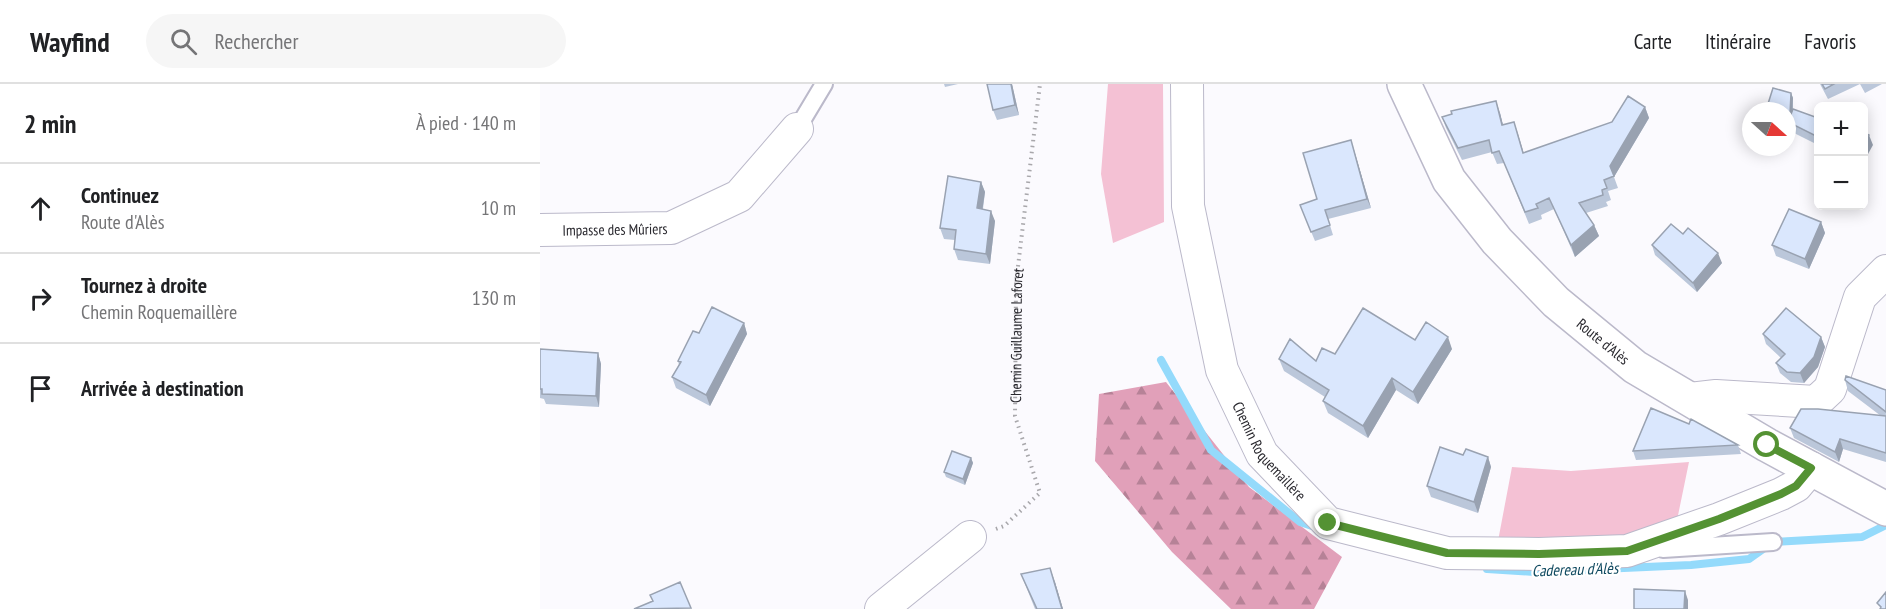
<!DOCTYPE html>
<html lang="fr">
<head>
<meta charset="utf-8">
<style>
	:root { --surface:#fff; --page:#f6f6f6; --text:#202124; --muted:#757577; --line:#e0e0e0 }
	body { margin:0; font-family:"PT Sans Narrow",sans-serif; background:var(--page); color:var(--text) }
	.controls { position:absolute; right:18px; top:18px; display:grid; overflow:hidden; border-radius:9px; box-shadow:0 3px 15px #0003 }
	.controls button { width:54px; height:54px; display:grid; place-items:center; padding:0; border:0; border-bottom:2px solid var(--line); background:var(--surface); color:var(--text); font:30px sans-serif }
	.compass { position:absolute; left:1202px; top:18px; width:54px; height:54px; border-radius:50%; background:var(--surface); box-shadow:0 3px 15px #0003; rotate:111deg }
	.stop { position:absolute; width:18px; height:18px; margin:-14px; border:4px solid #549233; border-radius:50%; background:#fff }
	.stop.end { background:#549233; border-color:#fff; box-shadow:0 2px 6px #0008 }
	.list { margin:0; padding:0; list-style:none }
	h2 { display:flex; justify-content:space-between; align-items:center; height:78px; margin:0; padding:0 24px; font-size:26px }
	h2 small { font-size:20px; font-weight:400; color:var(--muted) }
	.list li { display:grid; grid-template-columns:39px 1fr auto; gap:18px; align-items:center; box-sizing:border-box; height:90px; padding:0 24px; border-top:2px solid var(--line) }
	.list b { display:block; font-size:22px; white-space:nowrap }
	.list p { margin:0; font-size:20px; white-space:nowrap; color:var(--muted) }
	.list em { font-size:20px; font-style:normal; color:var(--muted) }
	.icon { flex:none; width:33px; height:33px; fill:none; stroke:currentColor; stroke-width:2; stroke-linecap:round; stroke-linejoin:round }
	.map { position:relative; flex:none; width:1346px; height:525px; overflow:hidden }
	header { display:flex; align-items:center; gap:36px; box-sizing:border-box; height:84px; padding:0 30px; background:var(--surface); border-bottom:2px solid var(--line) }
	header strong { font-size:28px }
	nav { display:flex; gap:33px; margin-inline-start:auto; font-size:21px }
	.search { width:420px; height:54px; background:var(--page); display:flex; align-items:center; gap:15px; box-sizing:border-box; padding:0 21px; border-radius:33px; color:var(--muted); font-size:22px }
	main { display:flex }
	aside { flex:1; background:var(--surface) }
	.map>svg:first-child { display:block }
	.green { fill:#f4c1d4 }
	.forest { fill:url(#forest-firs) }
	.lines { fill:none; stroke-linecap:round; stroke-linejoin:round }
	.stream { stroke:#94dafb; stroke-width:8 }
	.lane-casing { stroke:#bbb9ca; stroke-width:20 }
	.street-casing { stroke:#bbb9ca; stroke-width:34 }
	.secondary-casing { stroke:#bbb9ca; stroke-width:36 }
	.path { stroke:#a8a7ab; stroke-width:4; stroke-dasharray:1.5 4.5; stroke-linecap:butt }
	.lane { stroke:#fff; stroke-width:16 }
	.street { stroke:#fff; stroke-width:32 }
	.secondary { stroke:#fff; stroke-width:33 }
	.wall { fill:#bbc7da }
	.shaded-wall { fill:#99a2b1 }
	.building { fill:#dae7fd; stroke:#99a2b1; stroke-width:1.5 }
	.route { stroke:#549233; stroke-width:8 }
	.labels { text-anchor:middle; dominant-baseline:central; stroke-width:4.5; stroke-linejoin:round; paint-order:stroke }
	.street-label { font-size:15px; fill:#29282e; stroke:#fff }
	.water-label { font-size:16px; font-style:italic; fill:#104a60; stroke:#fff }
</style>
</head>
<body>
<header>
<strong>Wayfind</strong>
<div class="search"><svg class="icon" aria-label="search" viewBox="0 0 24 24"><circle cx="10" cy="10" r="6"/><path d="M15 15l6 6"/></svg>Rechercher</div>
<nav><a>Carte</a><a>Itinéraire</a><a>Favoris</a></nav>
</header>
<main>
<aside>
<h2>2 min<small>À pied · 140 m</small></h2>
<ul class="list">
<li><svg class="icon" aria-label="ahead" viewBox="0 0 24 24"><path d="M12 20V5M6 11l6-6 6 6"/></svg><div><b>Continuez</b><p>Route d'Alès</p></div><em>10 m</em></li>
<li><svg class="icon" aria-label="right" viewBox="0 0 24 24"><path d="M7 20v-9h11M14 6l5 5-5 5"/></svg><div><b>Tournez à droite</b><p>Chemin Roquemaillère</p></div><em>130 m</em></li>
<li><svg class="icon" aria-label="arrive" viewBox="0 0 24 24"><path d="M6 21V4h12l-3 4 3 4H6"/></svg><div><b>Arrivée à destination</b></div></li>
</ul>
</aside>
<div class="map">
<svg width="1346" height="525" viewBox="0 0 1346 525">
	<defs>
		<pattern id="forest-firs" width="22" height="20" patternUnits="userSpaceOnUse" patternTransform="scale(1.5)"><rect width="22" height="20" fill="#e1a0b9"/><path d="M5 1l3.5 6h-7zM16 11l3.5 6h-7z" fill="#b68297"/></pattern>
	</defs>
	<rect width="100%" height="100%" fill="#fbfafe"/>
	<!-- green -->
	<path class="green" d="M568,0H623L624,138L573,159L561,90Z
		M1149,378L1135,446L1026,464L958,457L972,383L1031,387Z"/>
	<!-- forest -->
	<path class="forest" d="M626,298L709,403L802,473L774,525H691L632,468L555,377L559,310Z"/>
	<g class="lines">
		<!-- stream -->
		<path class="stream" d="M621,276L671,366L760,438L778,444
			M947,485L994,488L1151,481L1209,475L1233,458L1322,453L1346,441"/>
		<defs>
			<path id="lane" d="M257,45L284,0
				M1123,465L1233,458"/>
			<g id="street">
				<path id="s2" d="M647,0L648,122L682,286L722,370L788,439L907,469L999,470L1087,467L1179,435L1241,410L1256,402L1271,384"/>
				<path id="s3" d="M0,146L131,144L199,112L257,45"/>
				<path d="M1150,315L1176,312L1276,318L1290,305L1320,213L1346,187"/>
				<path d="M341,525L430,453"/>
			</g>
			<g id="secondary">
				<path id="s4" d="M864,0L909,96L957,157L1016,218L1095,283L1227,361L1346,425"/>
			</g>
		</defs>
		<!-- lane casing -->
		<use href="#lane" class="lane-casing"/>
		<!-- street casing -->
		<use href="#street" class="street-casing"/>
		<!-- secondary casing -->
		<use href="#secondary" class="secondary-casing"/>
		<!-- path -->
		<path class="path" id="s1" d="M456,445L464,442L500,409L475,332L476,199L500,0"/>
		<!-- lane -->
		<use href="#lane" class="lane"/>
		<!-- street -->
		<use href="#street" class="street"/>
		<!-- secondary -->
		<use href="#secondary" class="secondary"/>
	</g>
	<!-- wall -->
	<path class="wall" d="M404,0H418L405,3Z
		M447,0H472L479,31L457,36L453,26Z
		M1280,0H1342L1325,9L1320,0L1288,15Z
		M1251,9L1253,14V26L1278,34V61L1252,48L1248,38L1249,35L1247,34V27H1229L1227,23Z
		M1105,23L1109,34L1074,93L1078,104L1068,107L1071,116L1066,118L1068,122L1046,129L1054,141L1059,152L1035,173L1014,125L1001,131L1002,135L989,140L964,79L957,80L952,68L922,76L906,44L902,33L960,29L963,41L974,38L983,69L1072,38Z
		M814,66L831,124L788,135L793,151L775,157L760,121L777,115Z
		M441,98L445,108L443,125L455,137L450,180L418,176L414,165L415,156L404,155L400,144Z
		M1281,138L1285,149L1269,185L1236,172L1232,161Z
		M1143,150L1182,179L1157,208L1115,171L1112,161Z
		M204,239L207,250L170,322L136,304L132,293L139,281L138,277Z
		M1223,250L1281,253L1285,263L1278,283L1264,299L1251,298L1240,289L1236,279L1241,274L1226,260Z
		M875,256L912,265L878,320L856,306L828,354L788,329L783,317L785,313L744,287L739,275L776,277L795,270Z
		M0,265L58,269L61,280L59,323L6,320L4,315L0,314Z
		M1305,296L1346,306V378L1303,365L1299,378L1254,354L1250,344L1341,332L1308,307Z
		M1198,361L1201,370L1096,376L1093,367Z
		M923,371L948,373L951,383L938,429L891,413L887,402Z
		M431,374L433,379L425,401L406,393L404,388Z
		M481,490L515,498L523,525H495Z"/>
	<!-- shaded-wall -->
	<path class="shaded-wall" d="M471,0H472L479,31L475,21Z
		M1251,9L1253,14L1252,35L1250,30Z
		M956,17L960,29L966,53L962,41Z
		M1105,23L1109,34L1074,93L1070,82Z
		M974,38L978,50L987,80L983,69Z
		M1329,51L1333,61L1323,79V61Z
		M811,56L814,66L831,124L827,115Z
		M441,98L445,108L441,135L437,124Z
		M451,127L455,137L450,180L446,170Z
		M1281,138L1285,149L1269,185L1265,175Z
		M1054,141L1059,152L1035,173L1031,161Z
		M1178,169L1182,179L1157,208L1153,199Z
		M204,239L207,250L170,322L166,311Z
		M908,253L912,265L878,320L873,308Z
		M1281,253L1285,263L1278,283L1264,299L1260,289Z
		M58,269L61,280L59,323L56,312Z
		M852,294L856,306L828,354L823,342Z
		M1300,355L1303,365L1299,378L1295,368Z
		M948,373L951,383L938,429L934,418Z
		M431,374L433,379L425,401L423,395Z
		M510,484L515,498L523,525H522Z
		M1145,507L1148,516V525H1144Z"/>
	<!-- building -->
	<path class="building" d="M447,0H471L475,21L453,26Z
		M1282,0H1294L1285,5Z
		M1233,4L1251,9L1250,30L1247,29V27H1240L1227,23Z
		M1088,12L1105,23L1070,82L1074,92L1064,96L1067,104L1062,106L1063,111L1039,119L1054,141L1031,161L1009,114L996,120L998,124L985,128L959,67L952,69L949,56L918,64L902,33L912,30L911,27L956,17L962,41L974,38L983,69L1072,38Z
		M1253,25L1278,34V53L1248,38Z
		M1323,48L1329,51L1323,61Z
		M811,56L827,115L785,126L790,141L771,148L760,121L777,115L763,69Z
		M408,92L441,98L437,124L451,127L446,170L414,165L416,146L400,144Z
		M1249,125L1281,138L1265,175L1232,161Z
		M1131,140L1143,150L1148,144L1178,169L1153,199L1112,161Z
		M172,223L204,239L166,311L132,293L141,278L138,277L153,247L159,249Z
		M823,224L875,256L886,238L908,253L873,308L852,294L823,342L783,317L789,306L739,275L750,255L776,277L782,264L795,270Z
		M1246,224L1281,253L1274,273L1260,289L1247,288L1236,279L1245,270L1223,250Z
		M0,265L58,269L56,312L2,310V305H0Z
		M1306,292L1346,306V328L1305,296Z
		M1111,324L1149,340L1151,335L1198,361L1093,367Z
		M1261,325H1278L1346,332V369L1300,355L1295,368L1250,344Z
		M900,363L923,371L926,365L948,373L934,418L887,402Z
		M412,367L431,374L423,395L404,388Z
		M510,484L522,525H497L481,490Z
		M140,498L151,524L94,525L113,517L110,511Z
		M1094,505L1145,507L1144,525H1094Z
		M1346,508V525H1340L1341,523L1337,519Z"/>
	<g class="lines">
		<!-- route -->
		<path class="route" d="M788,439L907,469L999,470L1087,467L1179,435L1241,410L1256,402L1271,384L1227,361"/>
	</g>
	<g class="labels">
		<!-- street labels -->
		<g class="street-label">
			<text stroke="none"><textPath href="#s3" startOffset="75">Impasse des Mûriers</textPath></text>
			<text stroke="none"><textPath href="#s1" startOffset="219">Chemin Guillaume Laforet</textPath></text>
			<text stroke="none"><textPath href="#s4" startOffset="330">Route d'Alès</textPath></text>
			<text stroke="none"><textPath href="#s2" startOffset="384">Chemin Roquemaillère</textPath></text>
		</g>
		<!-- water labels -->
		<g class="water-label">
			<text transform="translate(1035 485) rotate(-2)">Cadereau d'Alès</text>
		</g>
	</g>
</svg>
<div class="controls">
<button>+</button>
<button>−</button>
</div>
<svg class="compass" viewBox="-18 -18 36 36"><path d="M0-13l5 13h-10z" fill="#e53935"/><path d="M0 13l5-13h-10z" fill="#757577"/></svg>
<div class="stop" style="left:1227px;top:361px"></div>
<div class="stop end" style="left:788px;top:439px"></div>
</div>
</main>
</body>
</html>
